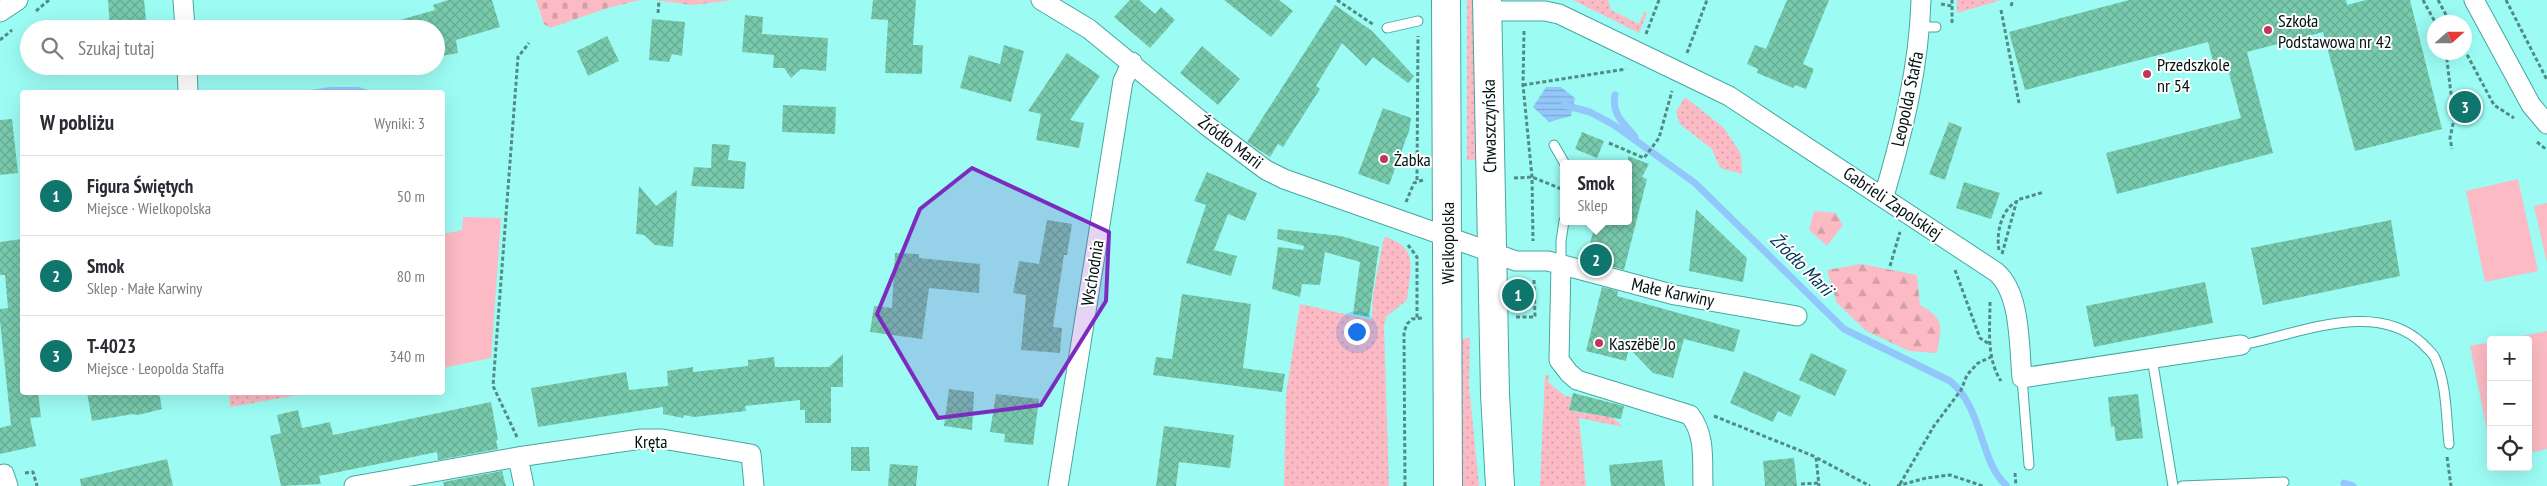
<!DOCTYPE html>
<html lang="pl">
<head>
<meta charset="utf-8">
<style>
	:root { --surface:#fff; --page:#f7f7f7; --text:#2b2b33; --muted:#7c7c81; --line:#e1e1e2; --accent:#0f766e }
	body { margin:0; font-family:"PT Sans Narrow",sans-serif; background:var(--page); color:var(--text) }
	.controls { position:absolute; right:15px; bottom:15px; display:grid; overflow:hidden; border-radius:5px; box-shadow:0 5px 20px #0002 }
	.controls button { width:45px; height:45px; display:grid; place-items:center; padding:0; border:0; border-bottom:1px solid var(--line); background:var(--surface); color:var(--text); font:25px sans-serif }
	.compass { position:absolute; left:2427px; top:15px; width:45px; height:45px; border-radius:50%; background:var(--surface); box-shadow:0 5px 20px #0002; rotate:69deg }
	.you { position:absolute; left:1356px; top:331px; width:18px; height:18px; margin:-12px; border:4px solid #fff; border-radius:50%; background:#1a73e8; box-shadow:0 0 0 8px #1a73e833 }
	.badge { display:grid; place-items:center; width:32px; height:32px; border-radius:50%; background:var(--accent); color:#fff; font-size:16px; font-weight:700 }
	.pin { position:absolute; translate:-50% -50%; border:2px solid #fff; box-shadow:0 1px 5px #0006 }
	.popup { position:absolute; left:1560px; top:160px; width:72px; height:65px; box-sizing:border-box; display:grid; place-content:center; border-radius:5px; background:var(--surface); filter:drop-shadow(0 1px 4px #0005); font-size:16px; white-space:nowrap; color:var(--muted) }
	.popup b { font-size:19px; color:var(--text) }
	.popup::after { content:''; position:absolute; left:50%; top:100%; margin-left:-10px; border:10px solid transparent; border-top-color:var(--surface) }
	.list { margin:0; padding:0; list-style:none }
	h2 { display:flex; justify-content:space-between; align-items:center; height:65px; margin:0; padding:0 20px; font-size:21px }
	h2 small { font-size:16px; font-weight:400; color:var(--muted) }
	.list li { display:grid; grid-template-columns:32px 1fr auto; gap:15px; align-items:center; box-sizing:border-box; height:80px; padding:0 20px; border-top:1px solid var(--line) }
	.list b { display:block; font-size:19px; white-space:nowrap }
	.list p { margin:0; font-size:16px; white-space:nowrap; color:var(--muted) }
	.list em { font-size:16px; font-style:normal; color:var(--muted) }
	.icon { flex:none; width:28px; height:28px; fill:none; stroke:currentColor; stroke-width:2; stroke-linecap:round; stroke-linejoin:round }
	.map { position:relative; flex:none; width:2547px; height:486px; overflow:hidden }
	.search { position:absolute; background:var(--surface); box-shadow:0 5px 20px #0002; left:20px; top:20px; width:425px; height:55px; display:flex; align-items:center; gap:12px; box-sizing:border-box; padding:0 18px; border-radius:28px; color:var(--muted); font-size:19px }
	.panel { position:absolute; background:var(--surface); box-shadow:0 5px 20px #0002; left:20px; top:90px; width:425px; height:305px; border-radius:5px }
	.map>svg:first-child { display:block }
	.grass { fill:url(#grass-dots) }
	.forest { fill:url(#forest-firs) }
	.cemetery { fill:url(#cemetery-stones) }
	.park { fill:#fbbac4 }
	.water { fill:url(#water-rules) }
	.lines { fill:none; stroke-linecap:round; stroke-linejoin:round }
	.stream { stroke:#93c6fa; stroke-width:7 }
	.building { fill:url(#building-cross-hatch) }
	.lane-casing { stroke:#45a7a0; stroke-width:11 }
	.street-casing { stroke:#45a7a0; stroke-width:21 }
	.primary-casing { stroke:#45a7a0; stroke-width:30 }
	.path { stroke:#518b86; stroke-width:3; stroke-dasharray:4 2.5; stroke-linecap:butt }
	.lane { stroke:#fff; stroke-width:9 }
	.street { stroke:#fff; stroke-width:19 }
	.primary { stroke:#fff; stroke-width:28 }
	.marked { fill:#7b2cbf; fill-opacity:0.2; stroke:#7b2cbf; stroke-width:4; stroke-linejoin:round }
	.poi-dot { fill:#c4355d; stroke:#fff; stroke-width:2 }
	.labels { text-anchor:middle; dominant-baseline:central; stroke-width:4; stroke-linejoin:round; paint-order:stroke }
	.poi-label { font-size:18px; fill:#011211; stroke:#fff; text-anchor:start }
	.street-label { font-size:18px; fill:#011211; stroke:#fff }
	.water-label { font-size:19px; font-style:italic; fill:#01345c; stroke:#fff }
</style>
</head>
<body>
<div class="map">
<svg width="2547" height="486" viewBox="0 0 2547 486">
	<defs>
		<pattern id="grass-dots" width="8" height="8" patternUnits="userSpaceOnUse" patternTransform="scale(1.25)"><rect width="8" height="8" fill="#fbbac4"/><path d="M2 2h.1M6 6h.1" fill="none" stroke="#d59fa7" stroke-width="1.8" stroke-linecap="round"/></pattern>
		<pattern id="forest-firs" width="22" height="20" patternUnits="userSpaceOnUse" patternTransform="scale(1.25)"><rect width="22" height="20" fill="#fbbac4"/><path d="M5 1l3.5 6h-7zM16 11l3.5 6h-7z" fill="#d59fa7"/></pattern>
		<pattern id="cemetery-stones" width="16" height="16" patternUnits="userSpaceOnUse" patternTransform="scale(1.25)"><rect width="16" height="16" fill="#fbbac4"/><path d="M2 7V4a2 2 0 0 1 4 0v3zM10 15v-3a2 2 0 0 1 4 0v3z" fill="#d59fa7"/></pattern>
		<pattern id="water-rules" width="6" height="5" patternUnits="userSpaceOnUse" patternTransform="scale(1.25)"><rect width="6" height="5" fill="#93c6fa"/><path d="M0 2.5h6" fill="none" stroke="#7da9d5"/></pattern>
		<pattern id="building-cross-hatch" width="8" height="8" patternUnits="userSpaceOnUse" patternTransform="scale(1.25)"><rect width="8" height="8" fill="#78caad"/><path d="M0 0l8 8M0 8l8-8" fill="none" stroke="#66ac94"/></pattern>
	</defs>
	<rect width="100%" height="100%" fill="#9cfcf4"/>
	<!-- grass -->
	<path class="grass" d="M1467,0H1475L1478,160H1467Z
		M1573,0H1608L1611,10L1639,24L1644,12L1647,13L1639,33Z
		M1957,0H2001L1957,13Z
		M1685,97L1724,128L1741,154L1742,174L1720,168L1712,149L1680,124L1676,112Z
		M1384,237C1420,246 1410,270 1407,300L1386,317L1384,327L1389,486H1284L1286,394L1300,304L1372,320L1373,295Z
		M1470,338L1469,385L1479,486H1462L1459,339Z
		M1545,375H1549L1548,382L1565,396L1572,397L1569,410L1587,414L1591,397L1597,415L1612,417L1623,427L1579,418L1586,486H1540Z
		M229,392H309V393L230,407Z"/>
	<!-- forest -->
	<path class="forest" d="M1814,211L1836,213L1843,225L1827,246L1809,230Z
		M1861,264L1917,275L1920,305C1946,320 1941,326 1937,353L1909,351L1866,331L1837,303L1827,270Z"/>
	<!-- cemetery -->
	<path class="cemetery" d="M536,0H640L608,8L550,28L544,24Z
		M655,0H734L693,5Z"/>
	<!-- park -->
	<path class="park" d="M2518,179L2538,271L2485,282L2466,191Z
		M2547,203V263L2534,206Z
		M463,217L501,218L491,358L443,368V234L462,230Z
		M2547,331V449L2528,453V340H2502Z
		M2491,342V450L2470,346Z"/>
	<!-- water -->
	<path class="water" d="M330,87H359L374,92H297Z
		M1546,87H1561L1575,98L1571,116L1549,122L1533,107Z"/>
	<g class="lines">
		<!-- stream -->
		<path class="stream" d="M1615,95C1611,114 1624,123 1635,137
			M1564,105L1590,112L1614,125L1695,183L1844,329L1950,381C1983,407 1980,463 2006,485
			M2344,483L2353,486"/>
	</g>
	<!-- building -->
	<path class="building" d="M108,0H144L147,29H110Z
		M448,0H492L500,27L456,40L458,53L436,57V29H387L386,24L435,10L433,5Z
		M873,0H916L913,45H923L922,74L885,73L888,20L871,19Z
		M1130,0H1139L1155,14L1161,7L1175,20L1150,48L1114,17Z
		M1224,0H1279L1293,11L1271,37Z
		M1787,0H1829L1803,64L1814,69L1806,89L1795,85L1793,88L1757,73L1758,69L1747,64L1755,45L1766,49Z
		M2129,0H2346L2347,5L2366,0H2410L2442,129L2355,151L2323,32L2247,52L2273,153L2117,194L2106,153L2241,118L2225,58L2213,61L2208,42L2025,90L2009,32Z
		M1335,5L1372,31L1414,76L1408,83L1373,57L1366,66L1342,43L1316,86L1320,89L1283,147L1278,144L1270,157L1247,142Z
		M745,15L763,17L762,34L828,38L826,71L801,69L791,78L784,68H773L774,55L742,52Z
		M652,19L685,22L682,56L672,54L669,62L649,60Z
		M607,36L619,61L588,76L577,51Z
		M1004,45L1024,51L1011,102L960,88L969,55L1000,64Z
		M1202,46L1240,79L1218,105L1180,73Z
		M1067,53L1100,76L1070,120L1084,123L1079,148L1036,140L1041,114L1028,111Z
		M783,105L836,107L835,134L782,132Z
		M1383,108L1411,118L1409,131L1389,185L1358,174Z
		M12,119L18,173L0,175V120Z
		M1949,122L1962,127L1945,180L1929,174Z
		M1582,132L1604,141L1597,158L1575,149Z
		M712,144L730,145L728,160L746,162L744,189L691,186L694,167L711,168Z
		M1628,156L1649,164L1642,177L1647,179L1624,270L1586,259L1596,221H1628Z
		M1207,172L1257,193L1245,221L1228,214L1214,250L1237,256L1231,276L1186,263L1206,205L1194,201Z
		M1964,182L2000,193L1991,219L1956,208Z
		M639,186L656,206L677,190L673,247L655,245L644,235L636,234Z
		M1696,209L1747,258L1743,282L1689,271Z
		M1047,220L1072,224L1067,255H1064L1053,327L1062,328L1060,353L1021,350L1026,295L1013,293L1019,261L1039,264Z
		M2391,220L2400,276L2263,305L2251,248Z
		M1278,229L1341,236L1379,247L1369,317L1353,314L1360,262L1325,252L1320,285L1302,284L1300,297L1272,289L1278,247L1303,250L1304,246L1277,239Z
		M22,239V392H38L41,417L30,418L36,446L0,454V428L11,425L0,321V309L8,308L5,275H0V242Z
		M895,253L919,254V258L980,264L979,293L929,288L922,339L870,332L874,306L892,308Z
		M2205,282L2213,323L2094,347L2086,306Z
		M1602,287L1618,291L1617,296L1740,330L1734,352L1684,339L1673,378L1653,373L1629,348L1626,361L1586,351Z
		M1182,294L1251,304L1243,368L1285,374L1282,392L1153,375L1156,357L1172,359Z
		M1811,353L1847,370L1835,396L1799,380Z
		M843,354V387H831V423H805V410H800V400L745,406L746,411L694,417L684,415L683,418L663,414V407L538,427L531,388L626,372L629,390L668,386L667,371L693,367V372L748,366V360L774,357L775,367H829Z
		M1744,371L1801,396L1791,417L1778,411L1773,422L1730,403Z
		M949,389L974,392L972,430L944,426Z
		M87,392H159L162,409L138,415L133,414L92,421Z
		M1573,393L1624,406L1621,419L1569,410Z
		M996,394L1039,399L1033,445L1004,442L1005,434L990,432Z
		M2138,394L2143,438L2116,441L2114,426L2111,427L2108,397Z
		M491,402L498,440L496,441L498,449L438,460L437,452L319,476L321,484L281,486L270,436L281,433L277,415L298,410L302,428L330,422L333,435Z
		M1164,426L1234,435L1230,468L1179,462L1176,486H1156Z
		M851,447H869L870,471H851Z
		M1794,458L1797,486H1765L1763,461Z
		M167,459L173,486H81L80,479Z
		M1662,460L1665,486H1611L1609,465Z
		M890,464L918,466L916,486H888Z
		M502,471L506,486H444L443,482Z"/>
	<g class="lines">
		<defs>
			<path id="lane" d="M1920,27H1936
				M1387,28L1418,21
				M1554,145L1565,164
				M1561,264V241L1564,221
				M2241,345C2297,335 2375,298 2423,344C2427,349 2433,353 2435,358C2447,385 2446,416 2449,444
				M2152,358L2173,486
				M2022,378L2029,465
				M2182,486L2284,482"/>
			<path id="street" d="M183,0L185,29
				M1041,0L1089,29L1206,125L1266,170L1284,179L1516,261H1548L1675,295L1797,316
				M2474,0L2531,105L2547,124
				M1487,11H1545L1559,14L1729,96L1996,272C2021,293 2019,346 2022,378L2241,345
				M0,12L18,0
				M187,66L188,92
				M1884,196C1903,131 1919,68 1921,0
				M1561,264L1559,360L1569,373L1577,380L1690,415C1706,436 1702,461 1703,486
				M518,457L641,439H662L751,454L754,486
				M4,474L8,486
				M354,486L518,457L524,486
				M1058,486L1123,81L1132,62"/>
			<path id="primary" d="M1446,0L1448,486
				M1487,0L1495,394L1500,486"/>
		</defs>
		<!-- lane casing -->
		<use href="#lane" class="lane-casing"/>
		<!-- street casing -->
		<use href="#street" class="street-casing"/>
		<!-- primary casing -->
		<use href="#primary" class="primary-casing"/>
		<!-- path -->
		<path class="path" d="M1337,0L1374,25
			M2423,0L2435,22
			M2438,0L2450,22
			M2506,0L2547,80
			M1941,4L1952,6
			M2011,6L2013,0
			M2001,10L2019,103
			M36,11L49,0
			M658,13L659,0
			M1952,23V0
			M1524,31L1523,85L1532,177L1533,241
			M1646,34L1659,0
			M0,40L12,30
			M2464,49L2494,105L2514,118
			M2446,52L2454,119L2450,138L2452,149
			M1687,53L1707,0
			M1523,85L1626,69
			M2537,142L2547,150
			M1609,143L1644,158L1659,138L1672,91
			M1514,178L1532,177L1564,190
			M1417,180L1418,36
			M1406,202L1414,183L1423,180
			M1408,245L1417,257V318
			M1999,250C1996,234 2001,210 2016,202
			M2002,254L2017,200L2044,192
			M1890,266L1900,232
			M1955,270L1980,338L1989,344
			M1990,302C1990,329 1986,358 2001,381
			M1516,317H1535L1534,280
			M1714,416L1816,457L1819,486
			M517,437L493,386L518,57L529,43
			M2447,457L2451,486
			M1817,458L1870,486
			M25,473L33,472L37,486
			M2015,473L2016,486
			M1801,484L1818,483
			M1900,484L1934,426L1961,390L1967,375L1978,363L1991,357
			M1405,486L1404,332L1407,324L1412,319L1423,318
			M1897,486L1926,478L1950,475L1983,486"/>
		<!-- lane -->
		<use href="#lane" class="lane"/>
		<!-- street -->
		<use href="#street" class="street"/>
		<!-- primary -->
		<use href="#primary" class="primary"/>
	</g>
	<!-- marked area -->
	<path class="marked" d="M972,168L1109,232L1106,301L1041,405L938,418L877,314L920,209Z"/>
	<!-- markers -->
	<g class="poi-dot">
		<circle cx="2268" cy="30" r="5"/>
		<circle cx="2147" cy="74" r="5"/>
		<circle cx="1384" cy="159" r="5"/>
		<circle cx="1599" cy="343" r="5"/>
	</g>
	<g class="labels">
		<!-- poi labels -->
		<g class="poi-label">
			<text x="2278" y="20">Szkoła<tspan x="2278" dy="21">Podstawowa nr 42</tspan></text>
			<text x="2157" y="64">Przedszkole<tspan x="2157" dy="21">nr 54</tspan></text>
			<text x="1394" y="159">Żabka</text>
			<text x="1609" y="343">Kaszëbë Jo</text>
		</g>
		<!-- street labels -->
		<g class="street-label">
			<text transform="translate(1907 99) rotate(-78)">Leopolda Staffa</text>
			<text transform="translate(1489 126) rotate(-91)">Chwaszczyńska</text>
			<text transform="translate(1231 142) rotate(37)">Źródło Marii</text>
			<text transform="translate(1893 203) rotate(34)">Gabrieli Zapolskiej</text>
			<text transform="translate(1447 243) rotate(-90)">Wielkopolska</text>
			<text transform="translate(1092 273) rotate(-81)">Wschodnia</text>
			<text transform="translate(1673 292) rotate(12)">Małe Karwiny</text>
			<text x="651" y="441">Kręta</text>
		</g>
		<!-- water labels -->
		<g class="water-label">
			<text transform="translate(1802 264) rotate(45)">Źródło Marii</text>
		</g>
	</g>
</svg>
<div class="controls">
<button>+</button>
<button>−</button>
<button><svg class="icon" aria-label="locate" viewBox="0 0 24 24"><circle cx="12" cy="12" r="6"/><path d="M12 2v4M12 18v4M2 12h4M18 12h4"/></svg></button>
</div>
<svg class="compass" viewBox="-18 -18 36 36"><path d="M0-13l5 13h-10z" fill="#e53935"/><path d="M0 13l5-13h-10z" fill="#7c7c81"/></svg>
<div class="you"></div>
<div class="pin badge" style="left:1518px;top:295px">1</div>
<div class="pin badge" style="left:1596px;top:260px">2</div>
<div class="popup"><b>Smok</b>Sklep</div>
<div class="pin badge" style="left:2465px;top:107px">3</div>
<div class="search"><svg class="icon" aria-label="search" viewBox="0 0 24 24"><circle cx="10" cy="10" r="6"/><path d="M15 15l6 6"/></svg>Szukaj tutaj</div>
<section class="panel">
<h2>W pobliżu<small>Wyniki: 3</small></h2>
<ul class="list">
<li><span class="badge">1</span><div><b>Figura Świętych</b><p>Miejsce · Wielkopolska</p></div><em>50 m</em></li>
<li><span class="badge">2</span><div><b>Smok</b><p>Sklep · Małe Karwiny</p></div><em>80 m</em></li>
<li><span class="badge">3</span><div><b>T-4023</b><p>Miejsce · Leopolda Staffa</p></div><em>340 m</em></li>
</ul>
</section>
</div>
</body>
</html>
